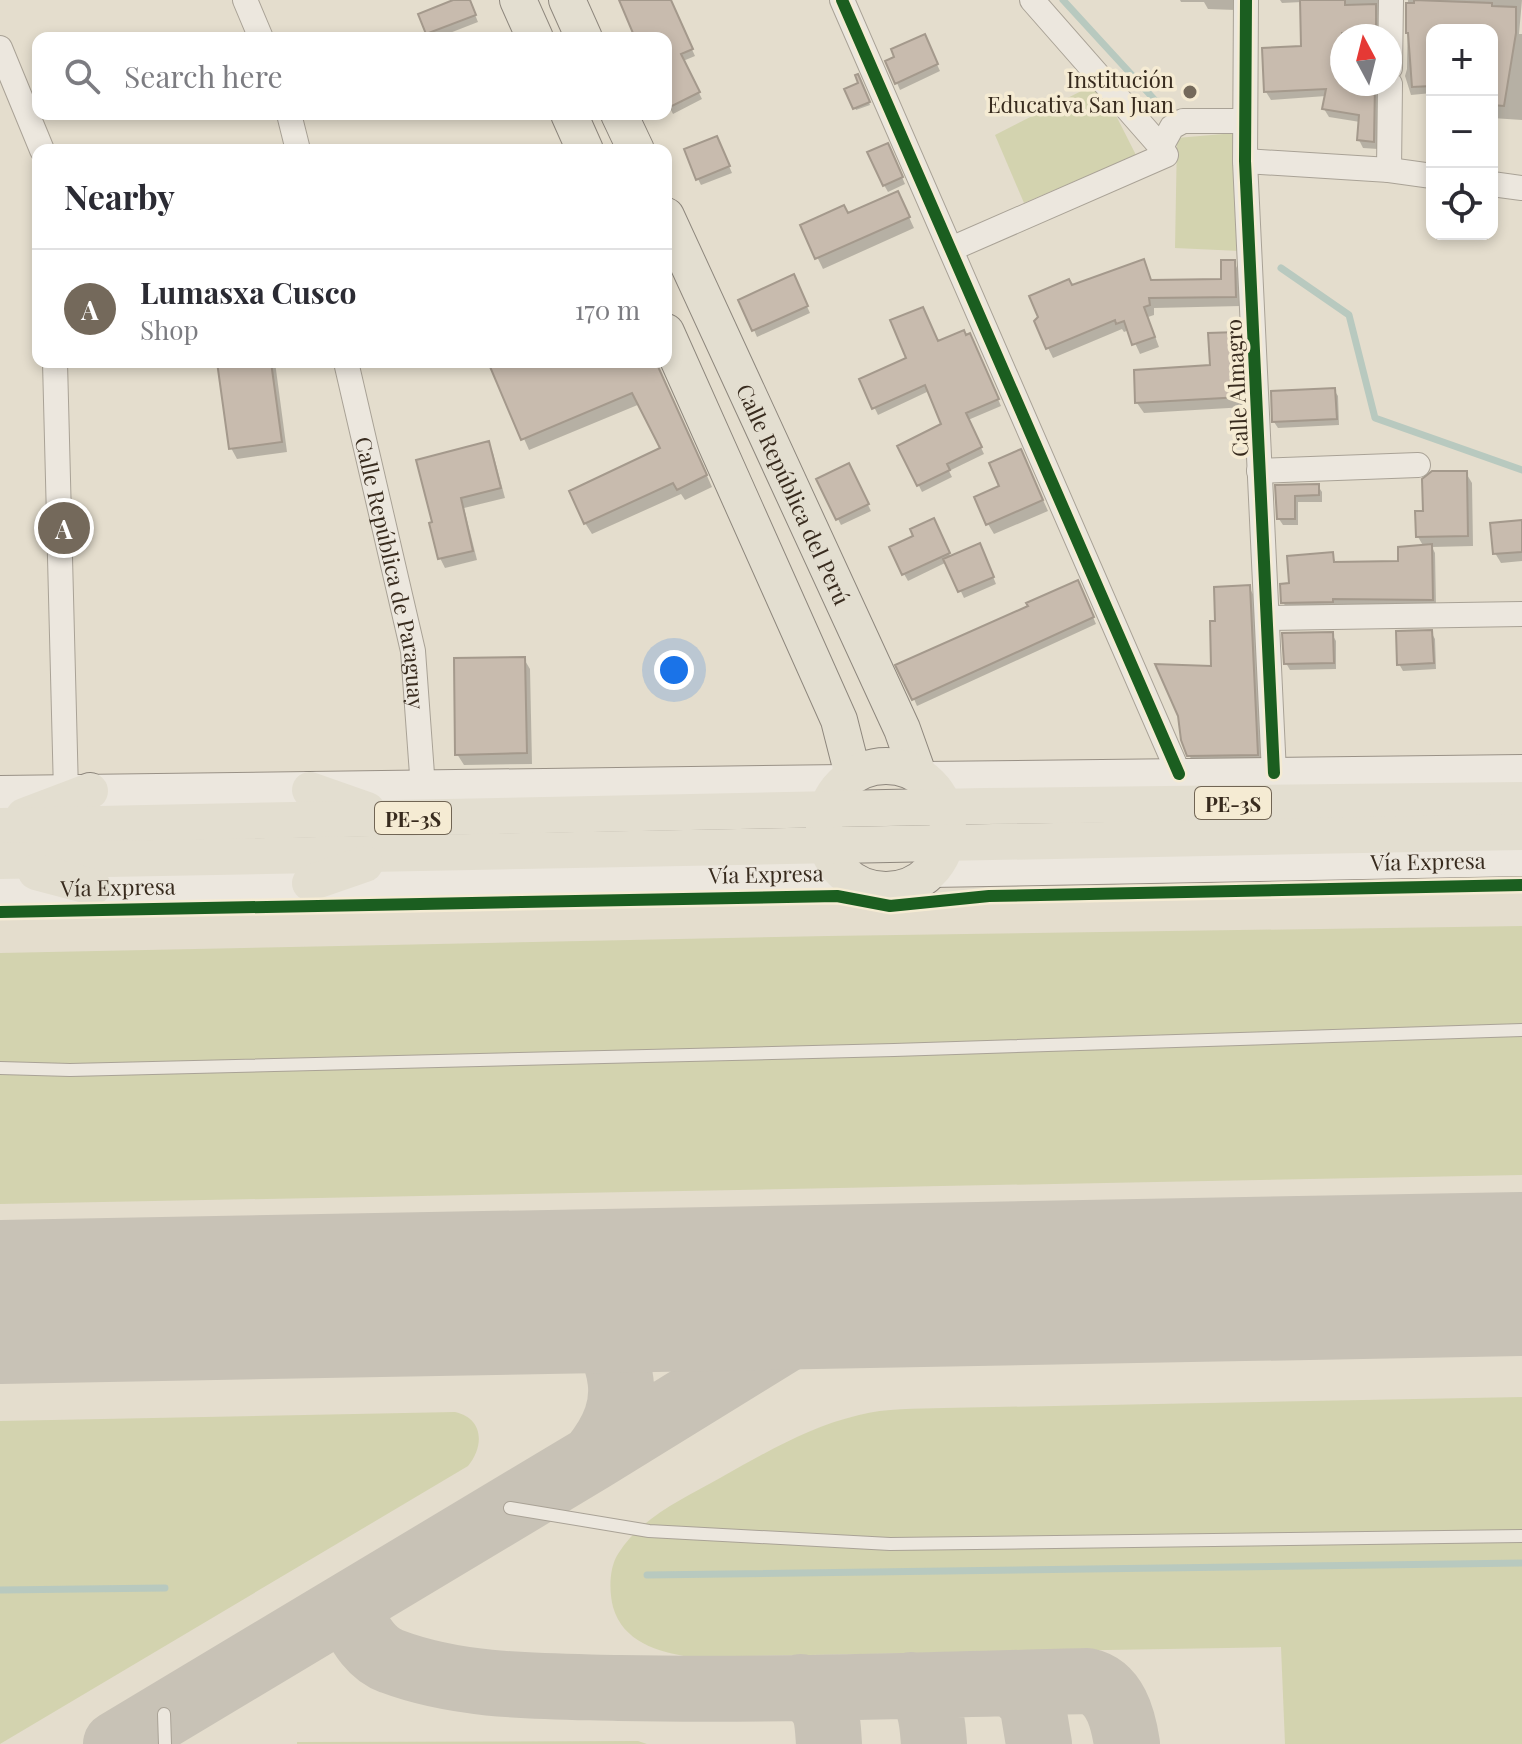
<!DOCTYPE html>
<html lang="en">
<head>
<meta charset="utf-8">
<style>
	:root { --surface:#fff; --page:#f7f7f7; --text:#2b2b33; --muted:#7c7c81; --line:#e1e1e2; --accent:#74695b }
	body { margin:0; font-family:"Playfair Display",serif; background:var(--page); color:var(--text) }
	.controls { position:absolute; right:24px; top:24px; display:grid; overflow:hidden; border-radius:16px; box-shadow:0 4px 12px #0003 }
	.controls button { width:72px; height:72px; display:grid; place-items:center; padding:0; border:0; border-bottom:2px solid var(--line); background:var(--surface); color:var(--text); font:40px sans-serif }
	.compass { position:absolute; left:1330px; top:24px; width:72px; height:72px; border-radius:50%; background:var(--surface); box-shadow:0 4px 12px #0003; rotate:353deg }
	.you { position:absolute; left:674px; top:670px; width:28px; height:28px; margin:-20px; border:6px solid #fff; border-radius:50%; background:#1a73e8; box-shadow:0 0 0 12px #1a73e833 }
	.badge { display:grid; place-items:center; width:52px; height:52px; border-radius:50%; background:var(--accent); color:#fff; font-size:26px; font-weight:700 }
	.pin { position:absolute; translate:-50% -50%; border:4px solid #fff; box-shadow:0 2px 8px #0006 }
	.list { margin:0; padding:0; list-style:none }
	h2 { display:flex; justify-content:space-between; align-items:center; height:104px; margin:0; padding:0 32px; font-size:34px }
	h2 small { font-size:26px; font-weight:400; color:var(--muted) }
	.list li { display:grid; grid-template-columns:52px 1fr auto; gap:24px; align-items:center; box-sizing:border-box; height:120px; padding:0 32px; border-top:2px solid var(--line) }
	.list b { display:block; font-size:30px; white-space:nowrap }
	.list p { margin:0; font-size:26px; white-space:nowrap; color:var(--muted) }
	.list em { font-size:26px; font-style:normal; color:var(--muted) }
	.icon { flex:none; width:44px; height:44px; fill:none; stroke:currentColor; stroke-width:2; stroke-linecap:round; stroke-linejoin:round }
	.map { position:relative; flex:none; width:1522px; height:1744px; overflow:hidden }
	.search { position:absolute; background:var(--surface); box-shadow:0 4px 12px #0003; left:32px; top:32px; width:640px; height:88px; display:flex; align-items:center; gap:20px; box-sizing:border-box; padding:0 28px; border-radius:16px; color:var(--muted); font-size:30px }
	.panel { position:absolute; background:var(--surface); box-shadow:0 4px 12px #0003; left:32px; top:144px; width:640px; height:224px; border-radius:16px }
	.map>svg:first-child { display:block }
	.green { fill:#d3d3af }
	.shadow { fill:#0003 }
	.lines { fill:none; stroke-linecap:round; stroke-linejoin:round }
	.stream { stroke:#b8c9bf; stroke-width:7 }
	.taxiway { stroke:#c8c2b6; stroke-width:66 }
	.runway { stroke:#c8c2b6; stroke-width:164 }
	.building { fill:#c8bbae; stroke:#a4998c; stroke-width:2 }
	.service-casing { stroke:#a9a296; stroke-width:14 }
	.minor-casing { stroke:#a9a296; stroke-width:26 }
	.secondary-casing { stroke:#999186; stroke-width:36 }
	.primary-casing { stroke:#8e877d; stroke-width:38 }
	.service { stroke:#ece7de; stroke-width:12 }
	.minor { stroke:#ece7de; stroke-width:24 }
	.secondary { stroke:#ece7de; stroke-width:34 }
	.primary { stroke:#e3ded0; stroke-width:36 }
	.cycleway-casing { stroke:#f5ebd3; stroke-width:17 }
	.cycleway { stroke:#1b5e20; stroke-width:12 }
	.poi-dot { fill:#74695b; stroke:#f5ebd3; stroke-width:3 }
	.labels { text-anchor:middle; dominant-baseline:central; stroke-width:7; stroke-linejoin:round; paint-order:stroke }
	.shield { fill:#f5ebd3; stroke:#716554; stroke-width:2 }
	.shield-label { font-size:20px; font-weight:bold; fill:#382b1e }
	.poi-label { font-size:22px; fill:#382b1e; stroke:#f5ebd3; text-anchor:end }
	.street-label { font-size:22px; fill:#382b1e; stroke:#f5ebd3 }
</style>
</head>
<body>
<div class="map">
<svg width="1522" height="1744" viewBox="0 0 1522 1744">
	<rect width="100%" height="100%" fill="#e4ddcd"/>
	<!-- green -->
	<path class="green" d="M1099,82L1136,155L1024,203L995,135Z
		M1235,133L1240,251L1175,248L1177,138Z
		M1522,926V1175L0,1204V953L828,936Z
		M1522,1397V1744H1285L1281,1647L690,1657C658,1652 623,1642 613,1607C609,1591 609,1568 618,1554C641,1517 683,1499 720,1478C765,1453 808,1427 859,1415C886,1408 916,1409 944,1408Z
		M455,1412C483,1418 485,1445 468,1466L0,1744V1421Z
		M638,1741L647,1744H297V1742Z"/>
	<!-- shadow -->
	<path class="shadow" d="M458,0H469L478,22L437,38H431L421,15Z
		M622,0H669L695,56L683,61L702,99L673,114L666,100V38H637Z
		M1180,0H1237L1235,10L1208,9L1204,2H1181Z
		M1280,0H1384L1379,36H1342V84H1380L1378,149L1363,148L1359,140L1360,122L1329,117L1324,109L1326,96L1271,100L1266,92L1303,48L1302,2L1282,3Z
		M1408,0H1522L1519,34H1522V120L1492,118V30H1432V93L1411,95L1405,76L1407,69Z
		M927,43L940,71L900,90L897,83Z
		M861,84L870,105L856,110L847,90Z
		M720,145L732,173L701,185L698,179Z
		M891,152L905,184L888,192L884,185Z
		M903,204L914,228L823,269L802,226Z
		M1143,262L1152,282L1223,281L1234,262L1239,272L1241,306L1154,308V315L1148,317L1159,347L1140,354L1129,330L1124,332L1122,329L1053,358L1048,348L1072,287Z
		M796,283L810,313L757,337L754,330Z
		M1237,334L1243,344L1246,407L1144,413L1137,403L1212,367Z
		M966,337L973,342L1001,406L968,420L984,454L949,471L952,477L922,492L900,447L943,425L929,391L878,415L861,380L938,344Z
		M219,362H275L287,452L237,459L231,448Z
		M490,362H656L712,487L685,500L681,494L592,534L585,523L662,449L640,404L529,450Z
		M1334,390L1338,396L1339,425L1278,428L1274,422Z
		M488,443L493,453L505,498L464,508L477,560L445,568L440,558L432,524Z
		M1026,462L1048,511L994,534L988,524L1002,487Z
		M852,472L871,511L841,525L838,519Z
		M1466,473L1472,483L1473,546L1432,547L1435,553L1436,606L1287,609L1283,602L1292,585L1332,554L1336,564L1400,563L1424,547L1418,537L1425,513Z
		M1318,486L1322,492V502H1298V525H1283L1279,519L1277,487Z
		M1522,522V561L1501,563L1495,553Z
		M937,527L951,558L983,552L996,584L964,598L947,562L908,581L904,574Z
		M1249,587L1254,596L1262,763L1194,764L1189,755L1180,716L1213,668L1217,623Z
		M1081,589L1096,624L917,706L914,699Z
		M1431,632L1435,639L1436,669L1403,671L1399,664Z
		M1332,634L1336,641V669L1290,670L1286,663Z
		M524,659L530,669L532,764L464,765L457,754Z"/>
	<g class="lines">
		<!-- stream -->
		<path class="stream" d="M1063,0L1175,122
			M1281,268L1349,315L1375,418L1522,470
			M647,1575L1522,1563
			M0,1590L165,1588"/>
		<!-- taxiway -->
		<path class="taxiway" d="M583,1291C615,1354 645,1394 593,1458
			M345,1607C357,1627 368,1653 391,1661C462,1688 544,1686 619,1688C775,1691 931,1685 1087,1681C1115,1687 1123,1718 1127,1744
			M1012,1683L1032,1702L1039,1744
			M911,1685C932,1700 932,1720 934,1744
			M801,1687C828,1704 827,1715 829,1744
			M116,1744L593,1458L872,1286"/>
		<!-- runway -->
		<path class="runway" d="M0,1302L1522,1274"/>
	</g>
	<!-- building -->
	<path class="building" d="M453,0H470L476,15L426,34L418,14Z
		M619,0H671L693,49L681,54L700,92L666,109V38H635Z
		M1300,0H1345V5L1376,4V33H1342V84H1375L1374,142L1357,140L1359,115L1322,109L1326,89L1264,92L1262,48L1301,46Z
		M1414,0L1492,3V6L1516,7V33L1504,106L1492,105V30H1432V86L1412,87L1408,33H1406V3H1414Z
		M925,34L938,64L895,84L885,61L894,57L891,49Z
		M858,74L870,102L853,109L844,89L858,83L855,75Z
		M717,136L730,166L696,180L684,149Z
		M888,143L903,177L883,186L867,152Z
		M898,191L910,217L815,259L800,225L844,205L848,213Z
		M1144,259L1151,280L1221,279V260H1235L1236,297L1149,298L1150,305L1144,307L1155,337L1132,345L1124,321L1116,324L1115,320L1046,349L1034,321L1038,317L1029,296L1069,279L1072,285Z
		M794,274L808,306L752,331L738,300Z
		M923,307L938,341L964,330L966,335L970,333L999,399L966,413L982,447L947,464L950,470L917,486L897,446L941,424L925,385L872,409L859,379L906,358L890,320Z
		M1238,332L1241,397L1135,403L1134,370L1210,365L1208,333Z
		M217,362H271L282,442L229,449Z
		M488,362H656L707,475L677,490L673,483L584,524L569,491L660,448L632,393L521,440Z
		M1335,388L1337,419L1272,422L1271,391Z
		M489,441L501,488L461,498L473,551L438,559L429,523L432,522L416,460Z
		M1021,449L1043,500L986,525L974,497L999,486L989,463Z
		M849,463L869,504L836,520L816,479Z
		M1432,471H1467L1468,536L1416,537L1415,511H1423L1422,479Z
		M1319,484V495L1295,496V519H1277L1275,485Z
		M934,518L950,553L902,575L889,547L913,536L910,529Z
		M1522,520V552L1493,554L1490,523Z
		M980,543L994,577L958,592L943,559Z
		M1432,544L1433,600L1333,599V602L1281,603L1280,584L1289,583L1287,556L1333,552L1334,562L1398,561V547Z
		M1078,580L1094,617L912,700L895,665L1028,606L1026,603Z
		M1250,585L1258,755L1187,756L1181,740L1178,716L1155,664L1211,666L1210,621H1215L1214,587Z
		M1432,630L1434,663L1397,665L1396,631Z
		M1333,632L1334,663L1284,664L1282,633Z
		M525,657L527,753L455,755L454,658Z"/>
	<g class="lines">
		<defs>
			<path id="service" d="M0,1068L70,1070L894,1050L1522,1030
				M510,1508L649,1531L890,1544L1522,1536
				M164,1714L165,1744"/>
			<g id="minor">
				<path d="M245,0L261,38"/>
				<path d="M842,0L1179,774"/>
				<path d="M1032,0L1161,147"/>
				<path d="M1246,0L1245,161L1274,773"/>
				<path d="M0,48L42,150"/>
				<path d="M1390,68L1391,0"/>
				<path d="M289,114L298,150"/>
				<path d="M1245,161L1389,170L1432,176"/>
				<path d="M1389,170L1390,84"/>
				<path d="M1492,184L1522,188"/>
				<path d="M951,249L1166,155L1161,147L1172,127L1183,121H1245"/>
				<path d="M55,362L66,792"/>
				<path id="s1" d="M346,362L413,651L423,788"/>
				<path d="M1259,471L1418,465"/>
				<path d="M1267,618L1522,614"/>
			</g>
			<g id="secondary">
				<path d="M925,779L1522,772"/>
				<path d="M0,793L844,782"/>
				<path id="s2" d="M932,870L1522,859"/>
				<path id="s3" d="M0,889L841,872"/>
			</g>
			<g id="primary">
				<path d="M518,0L535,38"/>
				<path d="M567,0L584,38"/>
				<path d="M569,114L585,150"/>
				<path d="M619,114L636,150"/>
				<path id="s4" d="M666,216L902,729L918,774"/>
				<path d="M666,332L839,720L853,775"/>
				<circle cx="886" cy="828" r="62"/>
				<path d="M310,790L367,810"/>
				<path d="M24,816L90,791"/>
				<path d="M0,826L985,806L1522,800"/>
				<path d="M0,861L1522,832"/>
				<path d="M36,872L93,887"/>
				<path d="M310,883L365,864"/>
			</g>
		</defs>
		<!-- service casing -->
		<use href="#service" class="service-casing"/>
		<!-- minor casing -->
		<use href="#minor" class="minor-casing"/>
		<!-- secondary casing -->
		<use href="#secondary" class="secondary-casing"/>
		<!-- primary casing -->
		<use href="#primary" class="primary-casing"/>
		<!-- service -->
		<use href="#service" class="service"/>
		<!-- minor -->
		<use href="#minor" class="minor"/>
		<!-- secondary -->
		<use href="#secondary" class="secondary"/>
		<!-- primary -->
		<use href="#primary" class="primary"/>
		<defs>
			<path id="cycleway" d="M842,0L1179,774
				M1246,0L1245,161L1274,773
				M0,912L837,896L890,906L989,896L1522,885"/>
		</defs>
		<!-- cycleway casing -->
		<use href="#cycleway" class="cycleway-casing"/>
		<!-- cycleway -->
		<use href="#cycleway" class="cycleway"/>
	</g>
	<!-- markers -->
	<circle class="poi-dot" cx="1190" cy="92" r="8"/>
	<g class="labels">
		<!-- shield labels -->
		<g class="shield">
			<rect x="1195" y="787" width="76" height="32" rx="6"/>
			<rect x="375" y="802" width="76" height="32" rx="6"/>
		</g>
		<g class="shield-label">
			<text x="1233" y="803">PE-3S</text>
			<text x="413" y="818">PE-3S</text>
		</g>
		<!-- poi labels -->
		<g class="poi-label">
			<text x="1174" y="79">Institución<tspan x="1174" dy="25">Educativa San Juan</tspan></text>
		</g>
		<!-- street labels -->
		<g class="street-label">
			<text transform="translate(1236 388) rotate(-93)">Calle Almagro</text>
			<text stroke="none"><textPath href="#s4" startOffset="306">Calle República del Perú</textPath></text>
			<text stroke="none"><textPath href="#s1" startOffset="216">Calle República de Paraguay</textPath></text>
			<text stroke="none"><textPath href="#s2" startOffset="496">Vía Expresa</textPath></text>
			<text stroke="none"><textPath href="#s3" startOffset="766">Vía Expresa</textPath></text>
			<text stroke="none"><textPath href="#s3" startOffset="118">Vía Expresa</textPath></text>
		</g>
	</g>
</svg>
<div class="controls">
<button>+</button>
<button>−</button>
<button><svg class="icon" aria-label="locate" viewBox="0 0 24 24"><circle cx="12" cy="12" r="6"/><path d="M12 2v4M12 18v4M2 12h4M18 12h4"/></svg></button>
</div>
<svg class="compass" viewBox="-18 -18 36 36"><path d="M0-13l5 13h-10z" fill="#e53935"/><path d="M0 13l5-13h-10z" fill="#7c7c81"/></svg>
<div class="you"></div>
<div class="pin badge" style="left:64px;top:528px">A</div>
<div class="search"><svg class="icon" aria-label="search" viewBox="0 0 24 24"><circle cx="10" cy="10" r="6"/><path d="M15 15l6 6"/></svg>Search here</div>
<section class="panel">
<h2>Nearby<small></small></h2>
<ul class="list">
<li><span class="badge">A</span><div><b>Lumasxa Cusco</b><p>Shop</p></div><em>170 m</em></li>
</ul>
</section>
</div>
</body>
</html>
